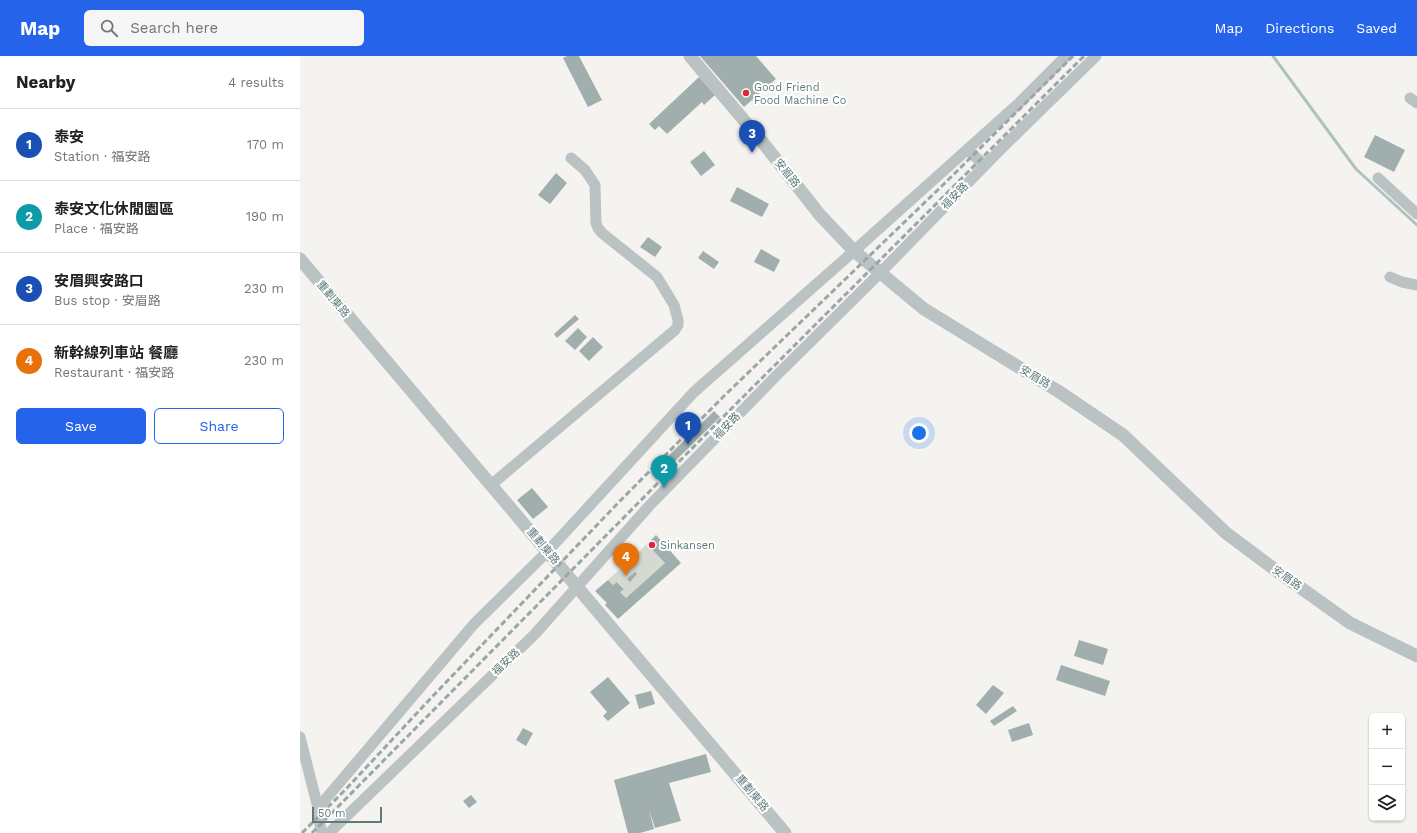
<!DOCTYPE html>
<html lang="en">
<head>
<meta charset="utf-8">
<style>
	:root { --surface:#fff; --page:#f6f6f6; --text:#202124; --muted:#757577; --line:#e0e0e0; --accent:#2563eb }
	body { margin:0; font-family:"Work Sans","Noto Sans TC",sans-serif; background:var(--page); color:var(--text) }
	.controls { position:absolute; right:12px; bottom:12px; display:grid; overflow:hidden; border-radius:6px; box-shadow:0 1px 3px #0004 }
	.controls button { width:36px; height:36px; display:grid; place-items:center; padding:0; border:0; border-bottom:1px solid var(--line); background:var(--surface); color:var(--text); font:20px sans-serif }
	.scale { position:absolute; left:12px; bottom:10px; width:70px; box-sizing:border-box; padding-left:4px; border:2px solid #607a7b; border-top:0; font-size:11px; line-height:14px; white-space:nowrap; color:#607a7b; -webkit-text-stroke:3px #fff; paint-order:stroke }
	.you { position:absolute; left:619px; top:377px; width:14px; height:14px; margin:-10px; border:3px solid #fff; border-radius:50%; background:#1a73e8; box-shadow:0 0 0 6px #1a73e833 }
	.badge { display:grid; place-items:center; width:26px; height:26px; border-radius:50%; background:var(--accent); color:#fff; font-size:13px; font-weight:700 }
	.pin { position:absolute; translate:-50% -33px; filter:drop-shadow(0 1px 2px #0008) }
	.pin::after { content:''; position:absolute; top:21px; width:14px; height:12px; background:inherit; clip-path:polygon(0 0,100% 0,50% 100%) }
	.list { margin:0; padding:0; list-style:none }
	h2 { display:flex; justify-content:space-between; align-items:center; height:52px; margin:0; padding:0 16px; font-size:17px }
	h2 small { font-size:13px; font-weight:400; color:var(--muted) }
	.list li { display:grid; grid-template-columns:26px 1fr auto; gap:12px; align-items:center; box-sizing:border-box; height:72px; padding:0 16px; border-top:1px solid var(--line) }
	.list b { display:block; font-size:15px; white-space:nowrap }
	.list p { margin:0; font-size:13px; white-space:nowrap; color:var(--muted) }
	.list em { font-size:13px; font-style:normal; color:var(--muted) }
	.actions { display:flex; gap:8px; padding:12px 16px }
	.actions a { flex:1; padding:9px 0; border:1px solid var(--accent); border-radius:6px; text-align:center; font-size:14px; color:var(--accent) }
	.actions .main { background:var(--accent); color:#fff }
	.icon { flex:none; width:22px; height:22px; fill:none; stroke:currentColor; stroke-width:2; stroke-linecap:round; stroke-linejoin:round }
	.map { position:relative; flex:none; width:1117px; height:777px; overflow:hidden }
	header { display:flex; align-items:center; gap:24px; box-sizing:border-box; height:56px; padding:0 20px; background:var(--accent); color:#fff }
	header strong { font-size:19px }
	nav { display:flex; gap:22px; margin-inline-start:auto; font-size:14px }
	.search { width:280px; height:36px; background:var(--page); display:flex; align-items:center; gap:10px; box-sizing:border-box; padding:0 14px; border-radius:6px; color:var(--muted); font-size:15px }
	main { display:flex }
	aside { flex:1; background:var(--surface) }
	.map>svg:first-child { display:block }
	.green { fill:#d6d9d0 }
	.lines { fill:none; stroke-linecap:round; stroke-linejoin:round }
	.stream { stroke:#afc2c0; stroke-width:3 }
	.building { fill:#a0aeae }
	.minor { stroke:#bac2c3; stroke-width:11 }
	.tertiary { stroke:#bac2c3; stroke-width:13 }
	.rail { stroke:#9aa6a7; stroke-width:3; stroke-dasharray:6 3; stroke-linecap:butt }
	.poi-dot { fill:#df253d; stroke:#fff; stroke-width:1.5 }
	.labels { text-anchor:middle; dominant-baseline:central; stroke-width:4; stroke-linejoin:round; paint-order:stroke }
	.poi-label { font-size:11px; fill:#607a7b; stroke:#fff; text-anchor:start }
	.street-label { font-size:11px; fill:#607a7b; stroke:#fff }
</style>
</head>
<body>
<header>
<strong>Map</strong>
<div class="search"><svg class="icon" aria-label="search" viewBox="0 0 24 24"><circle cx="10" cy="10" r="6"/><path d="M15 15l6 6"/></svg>Search here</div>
<nav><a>Map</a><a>Directions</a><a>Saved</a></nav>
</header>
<main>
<aside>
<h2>Nearby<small>4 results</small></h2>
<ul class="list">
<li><span class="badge" style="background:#1a4fb4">1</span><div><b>泰安</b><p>Station · 福安路</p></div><em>170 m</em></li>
<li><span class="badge" style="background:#0f9aa8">2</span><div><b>泰安文化休閒園區</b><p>Place · 福安路</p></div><em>190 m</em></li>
<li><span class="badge" style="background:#1a4fb4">3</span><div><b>安眉興安路口</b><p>Bus stop · 安眉路</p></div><em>230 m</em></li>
<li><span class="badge" style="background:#e8710a">4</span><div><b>新幹線列車站 餐廳</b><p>Restaurant · 福安路</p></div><em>230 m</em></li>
</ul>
<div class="actions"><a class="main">Save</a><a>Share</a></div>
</aside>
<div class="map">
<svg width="1117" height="777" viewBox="0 0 1117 777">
	<rect width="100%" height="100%" fill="#f4f3f0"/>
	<!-- green -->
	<path class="green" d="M347,488L365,507L326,542L320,536L324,532L318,526L313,529L308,524Z"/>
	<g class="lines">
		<!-- stream -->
		<path class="stream" d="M973,0L1056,113L1117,169"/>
	</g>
	<!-- building -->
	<path class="building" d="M267,0H279L302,44L288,51L263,2Z
		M400,0H456L476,23L444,51Z
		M399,21L415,39L404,49L402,46L367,78L359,70L355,74L349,68Z
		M1075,79L1105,94L1094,116L1064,101Z
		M404,95L415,109L401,120L390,106Z
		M256,117L267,127L250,148L238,139Z
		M437,131L469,148L462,161L430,145Z
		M348,181L362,191L355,201L340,191Z
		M461,193L480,204L474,216L454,206Z
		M403,195L419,206L414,213L398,202Z
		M275,259L279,263L257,282L254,278Z
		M278,272L287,281L275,294L265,285Z
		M293,281L303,291L289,305L279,295Z
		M414,355L420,361L361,419L355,413Z
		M232,432L248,451L233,463L217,444Z
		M356,479L381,507L318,563L305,549L307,547L295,535L308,524L313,529L317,526L324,533L320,536L326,542L365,507L347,488Z
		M335,516L337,518L330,526L327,523Z
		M779,584L808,593L803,609L774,600Z
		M761,609L810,625L805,640L756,624Z
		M308,621L330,647L308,665L303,660L307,656L290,636Z
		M693,629L704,637L686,658L676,649Z
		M351,635L355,648L339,653L335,639Z
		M713,650L717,655L694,670L690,665Z
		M729,667L733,679L712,686L708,674Z
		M223,672L233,677L226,690L216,684Z
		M406,698L411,716L369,727L381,765L355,772L349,754L354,773L340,777H328L314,724Z
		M171,739L177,746L169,752L163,745Z"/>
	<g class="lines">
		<!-- minor -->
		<path class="minor" d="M1110,42L1117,47
			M667,94L685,109
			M1078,122L1117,158
			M1090,221L1102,226L1117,229
			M191,429L375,274L378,269V264L374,249L357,221L302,177L298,172L296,167L295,129L285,114L271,102
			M0,681L18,752V761L22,777
			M18,752L174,568L247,496L394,336L554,195L719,47L766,0
			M29,777L234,579L350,449L475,321L581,216L703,91L796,0"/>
		<!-- tertiary -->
		<path class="tertiary" d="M390,0L464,88L520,159L554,195L624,253L758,335L823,379L926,477L977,515L1050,567L1117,600
			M0,203L485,777"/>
		<!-- rail -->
		<path class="rail" d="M2,777L47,732L131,642L319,446L423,341L646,126L773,0
			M12,777L433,351L784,0"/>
	</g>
	<!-- markers -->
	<g class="poi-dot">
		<circle cx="446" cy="37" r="4"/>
		<circle cx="352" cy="489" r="4"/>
	</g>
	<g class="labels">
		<!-- poi labels -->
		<g class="poi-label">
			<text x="454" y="31">Good Friend<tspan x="454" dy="13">Food Machine Co</tspan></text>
			<text x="360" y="489">Sinkansen</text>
		</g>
		<!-- street labels -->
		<g class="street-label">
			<text transform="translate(487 117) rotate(51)">安眉路</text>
			<text transform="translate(655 140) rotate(-46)">福安路</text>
			<text transform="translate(33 243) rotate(50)">重劃東路</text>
			<text transform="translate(735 321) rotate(31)">安眉路</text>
			<text transform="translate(427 370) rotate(-46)">福安路</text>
			<text transform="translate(243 490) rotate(50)">重劃東路</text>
			<text transform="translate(987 522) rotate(36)">安眉路</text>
			<text transform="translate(206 606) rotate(-44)">福安路</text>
			<text transform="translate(452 737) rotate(50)">重劃東路</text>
		</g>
	</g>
</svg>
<div class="controls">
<button>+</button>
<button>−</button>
<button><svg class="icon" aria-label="layers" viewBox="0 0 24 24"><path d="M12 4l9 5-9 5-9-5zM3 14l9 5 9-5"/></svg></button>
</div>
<div class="scale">50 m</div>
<div class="you"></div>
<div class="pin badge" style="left:388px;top:389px;background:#1a4fb4">1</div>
<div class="pin badge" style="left:364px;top:432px;background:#0f9aa8">2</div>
<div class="pin badge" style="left:452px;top:97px;background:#1a4fb4">3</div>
<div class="pin badge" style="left:326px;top:520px;background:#e8710a">4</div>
</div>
</main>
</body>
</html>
